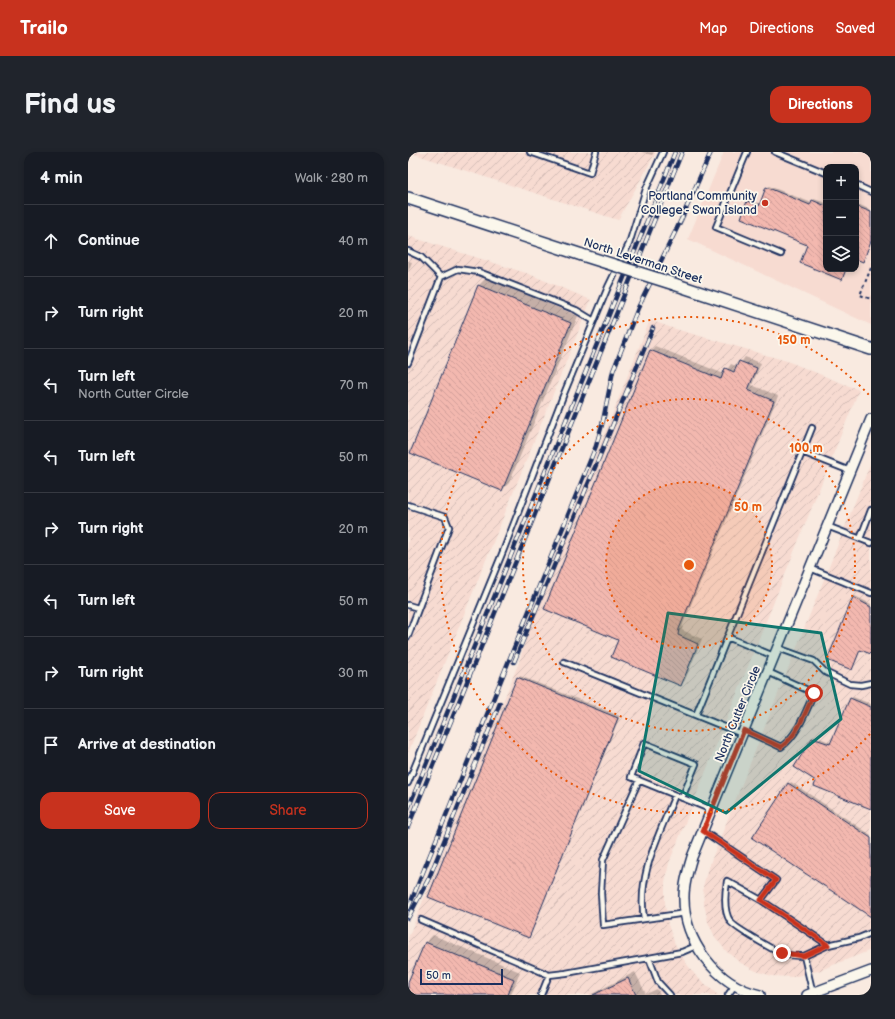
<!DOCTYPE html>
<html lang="en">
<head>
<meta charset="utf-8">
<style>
	:root { --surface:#171b24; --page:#20242c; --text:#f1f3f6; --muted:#9ea1a6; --line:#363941; --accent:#c8321e }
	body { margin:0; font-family:"Balsamiq Sans",sans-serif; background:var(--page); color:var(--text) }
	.controls { position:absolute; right:12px; top:12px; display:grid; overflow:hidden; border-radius:8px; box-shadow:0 2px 6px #0003 }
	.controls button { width:36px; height:36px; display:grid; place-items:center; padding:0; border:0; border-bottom:1px solid var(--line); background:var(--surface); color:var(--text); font:20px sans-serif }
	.scale { position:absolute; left:12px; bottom:10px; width:83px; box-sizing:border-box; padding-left:4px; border:2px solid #1b2f5e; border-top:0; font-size:11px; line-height:14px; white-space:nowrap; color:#1b2f5e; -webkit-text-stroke:3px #fbf7ec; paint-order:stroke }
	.stop { position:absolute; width:12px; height:12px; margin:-9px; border:3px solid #c8321e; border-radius:50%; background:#fff }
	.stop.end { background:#c8321e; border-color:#fff; box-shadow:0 1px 4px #0008 }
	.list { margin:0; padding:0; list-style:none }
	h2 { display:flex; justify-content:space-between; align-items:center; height:52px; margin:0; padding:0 16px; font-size:17px }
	h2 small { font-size:13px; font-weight:400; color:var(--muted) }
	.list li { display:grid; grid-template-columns:26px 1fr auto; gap:12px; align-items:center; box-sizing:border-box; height:72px; padding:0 16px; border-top:1px solid var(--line) }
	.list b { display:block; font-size:15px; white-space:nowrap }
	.list p { margin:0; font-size:13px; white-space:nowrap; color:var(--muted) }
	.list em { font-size:13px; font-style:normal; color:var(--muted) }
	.actions { display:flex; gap:8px; padding:12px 16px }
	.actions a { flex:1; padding:9px 0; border:1px solid var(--accent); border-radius:12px; text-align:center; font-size:14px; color:var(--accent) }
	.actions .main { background:var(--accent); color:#fff }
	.icon { flex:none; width:22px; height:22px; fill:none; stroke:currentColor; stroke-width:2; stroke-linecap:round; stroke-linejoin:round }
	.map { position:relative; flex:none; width:463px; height:843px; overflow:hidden; border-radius:12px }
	header { display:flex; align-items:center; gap:24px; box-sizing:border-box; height:56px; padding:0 20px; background:var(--accent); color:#fff }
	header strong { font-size:19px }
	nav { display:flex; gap:22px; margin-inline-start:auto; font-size:14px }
	.intro { display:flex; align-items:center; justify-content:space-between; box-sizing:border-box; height:96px; padding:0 24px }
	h1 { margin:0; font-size:28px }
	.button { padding:10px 18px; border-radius:12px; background:var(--accent); color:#fff; font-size:14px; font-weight:700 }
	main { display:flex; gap:24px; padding:0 24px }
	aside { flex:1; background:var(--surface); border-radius:12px; box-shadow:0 2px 6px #0003 }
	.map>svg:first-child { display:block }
	.built { fill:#f7dbd1; fill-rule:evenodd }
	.industrial { fill:url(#industrial-furrows) }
	.shadow { fill:#0003 }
	.building { fill:url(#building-back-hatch); stroke:#1b2f5e }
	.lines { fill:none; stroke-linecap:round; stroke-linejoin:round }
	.service-casing { stroke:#1b2f5e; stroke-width:8 }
	.minor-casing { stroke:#1b2f5e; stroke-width:12 }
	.tertiary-casing { stroke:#1b2f5e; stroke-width:14 }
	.path { stroke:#1b2f5e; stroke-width:2; stroke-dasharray:3 3; stroke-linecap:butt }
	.service { stroke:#fbf7ec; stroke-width:4.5 }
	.minor { stroke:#fbf7ec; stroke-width:9 }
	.tertiary { stroke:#fbf7ec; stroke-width:11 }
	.rail-casing { stroke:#1b2f5e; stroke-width:4.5 }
	.rail { stroke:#fbf7ec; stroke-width:3; stroke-dasharray:9; stroke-linecap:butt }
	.tertiary-bridge-casing { stroke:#1b2f5e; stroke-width:14; stroke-linecap:butt }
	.tertiary-bridge { stroke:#fbf7ec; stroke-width:11 }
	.route { stroke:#c8321e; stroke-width:5 }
	.marked { fill:#0f766e; fill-opacity:0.2; stroke:#0f766e; stroke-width:3; stroke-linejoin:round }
	.ring { fill:none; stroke:#e8590c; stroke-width:2; stroke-dasharray:2 4 }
	.poi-dot { fill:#c8321e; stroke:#fbf7ec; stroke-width:1.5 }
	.labels { text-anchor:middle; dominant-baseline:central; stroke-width:3.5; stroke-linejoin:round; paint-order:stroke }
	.poi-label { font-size:12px; fill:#1b2f5e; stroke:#fbf7ec; text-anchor:end }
	.street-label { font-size:12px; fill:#1b2f5e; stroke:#fbf7ec }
	.centre { fill:#e8590c; stroke:#fbf7ec; stroke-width:2 }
	.ring-label { font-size:12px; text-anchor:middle; font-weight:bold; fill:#e8590c; stroke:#fbf7ec; stroke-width:3.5; stroke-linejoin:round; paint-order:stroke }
</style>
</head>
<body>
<header>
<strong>Trailo</strong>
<nav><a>Map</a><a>Directions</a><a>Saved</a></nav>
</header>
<div class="intro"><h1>Find us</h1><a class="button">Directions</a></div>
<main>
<aside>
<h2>4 min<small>Walk · 280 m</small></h2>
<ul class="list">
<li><svg class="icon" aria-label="ahead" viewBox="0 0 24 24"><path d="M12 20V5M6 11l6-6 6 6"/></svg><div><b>Continue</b></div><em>40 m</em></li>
<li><svg class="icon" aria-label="right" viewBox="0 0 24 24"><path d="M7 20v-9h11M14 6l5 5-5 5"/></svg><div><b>Turn right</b></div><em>20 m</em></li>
<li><svg class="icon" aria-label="left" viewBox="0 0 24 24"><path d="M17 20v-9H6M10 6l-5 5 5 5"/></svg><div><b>Turn left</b><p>North Cutter Circle</p></div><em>70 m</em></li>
<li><svg class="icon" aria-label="left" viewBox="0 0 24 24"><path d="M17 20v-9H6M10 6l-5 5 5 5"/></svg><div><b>Turn left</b></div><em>50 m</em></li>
<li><svg class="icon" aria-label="right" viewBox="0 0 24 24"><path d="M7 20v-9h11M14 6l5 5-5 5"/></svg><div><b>Turn right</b></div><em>20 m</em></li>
<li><svg class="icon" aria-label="left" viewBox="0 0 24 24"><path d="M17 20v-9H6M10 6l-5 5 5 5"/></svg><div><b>Turn left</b></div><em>50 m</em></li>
<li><svg class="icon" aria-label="right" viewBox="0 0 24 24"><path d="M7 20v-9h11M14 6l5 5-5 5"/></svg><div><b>Turn right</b></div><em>30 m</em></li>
<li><svg class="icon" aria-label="arrive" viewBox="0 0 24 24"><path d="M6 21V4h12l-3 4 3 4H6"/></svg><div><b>Arrive at destination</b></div></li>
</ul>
<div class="actions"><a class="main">Save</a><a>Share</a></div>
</aside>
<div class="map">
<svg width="463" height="843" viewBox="0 0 463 843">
	<defs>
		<pattern id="industrial-furrows" width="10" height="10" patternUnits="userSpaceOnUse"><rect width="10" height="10" fill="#f7dbd1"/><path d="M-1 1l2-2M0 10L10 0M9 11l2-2" fill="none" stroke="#d3bcb6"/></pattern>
		<pattern id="building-back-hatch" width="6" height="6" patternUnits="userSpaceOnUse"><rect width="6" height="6" fill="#f3b8af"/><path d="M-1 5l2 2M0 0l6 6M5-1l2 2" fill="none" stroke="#d09e99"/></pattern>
	</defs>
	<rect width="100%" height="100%" fill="#f9eae0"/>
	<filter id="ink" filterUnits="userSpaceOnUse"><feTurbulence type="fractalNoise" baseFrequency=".025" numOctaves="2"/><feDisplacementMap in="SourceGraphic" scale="8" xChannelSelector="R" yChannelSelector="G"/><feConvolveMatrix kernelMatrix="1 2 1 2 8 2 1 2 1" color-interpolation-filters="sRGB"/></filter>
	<g filter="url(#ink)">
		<!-- built -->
		<path class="built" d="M316,0H463V173L280,87ZM418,15H448V117H418Z"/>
		<!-- industrial -->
		<path class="industrial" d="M0,0H248L210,68Z
			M0,84L121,122L183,148L0,601Z
			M242,168L264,176L379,209L451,238L261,711L257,730V751L260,773L267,792L278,811L288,824L310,843H0V786L111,510L127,455Z
			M463,310V798L410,819L385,825L364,824L348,819L331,810L318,799L307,785L300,770L296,752L295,735L299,719Z"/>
		<!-- shadow -->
		<path class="shadow" d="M233,0H246L244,3Z
			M361,34L404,51L406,47L418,51V117H439L434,127L393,110L401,92L340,50L342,48L353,52Z
			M452,53L463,58V90L456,106H448V61Z
			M0,109L4,110L0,120Z
			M78,126L170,164L101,331L94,338L3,300L71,133Z
			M247,194L316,222L323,212L330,215L337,205L353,211L344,233L370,244L275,472L274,478L294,487L277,528L273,533L211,488L243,198Z
			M447,444L463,452V501L453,497L444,517L445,445Z
			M112,524L212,564L121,784L110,526Z
			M445,545L463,552V656L387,615L407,584L424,591Z
			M383,630L463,683V764L345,685Z
			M25,783L112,820L103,843H0V833L18,790Z
			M227,820L238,842L249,837L252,843H182Z"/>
		<!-- building -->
		<path class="building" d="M358,35L402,53L404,48L418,54V117H438L434,128L392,111L399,93L333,66L339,49L351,54Z
			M448,54L463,60V89L455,110L448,107Z
			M70,133L163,171L94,339L2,301Z
			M242,198L313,227L317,216L326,220L331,209L349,216L340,238L366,249L271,477L270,483L290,492L273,534L203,505L210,488L136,457Z
			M445,445L463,455V502L452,498L444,518L419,508Z
			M109,525L210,566L121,786L20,745Z
			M442,546L463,555V657L406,634L408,629L386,615L404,586L422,592Z
			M380,631L463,686V765L344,686Z
			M17,790L106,827L100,843H0V830Z
			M220,826L228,843H185Z"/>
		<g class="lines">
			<defs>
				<path id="service" d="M122,0L182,21L188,0
					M339,0L308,75L373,102
					M367,0L418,21
					M448,33L463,40
					M0,99L13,105L33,125L0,211
					M33,125L50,117L71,120L168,158L186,169
					M394,300L442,319
					M0,353L37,365L41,375L0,484
					M419,374L463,391
					M452,387L463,358
					M402,416L463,441
					M0,453L10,456
					M319,485L366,504
					M370,496L406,509L417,520L442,532L453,533L463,531
					M156,510L334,582
					M288,563L404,276
					M336,578L373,595C390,583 398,559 406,541L360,520
					M231,628L195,708L193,741L195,773L278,761
					M0,631L96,397L155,244L200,135L221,92L238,37L255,0
					M274,646L288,612L236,591L223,625L304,658
					M295,679L368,728L353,748L319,729C317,741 315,758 322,769C325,775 367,799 375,802C382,804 389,804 396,804L405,842
					M353,748L420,793L396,804
					M236,767C229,722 251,684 267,643
					M13,768L141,823L158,821L274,800L288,794
					M420,793L451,786L463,781
					M241,806L250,830L262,843
					M133,843L141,823
					M320,843L327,833"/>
				<path id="minor" d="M352,843C308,833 275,788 276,744C276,731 280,718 284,705L463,267
					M399,843L463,819"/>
				<path id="tertiary" d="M0,46L174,103
					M266,132L463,197"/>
			</defs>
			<!-- service casing -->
			<use href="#service" class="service-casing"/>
			<!-- minor casing -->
			<use href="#minor" class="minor-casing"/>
			<!-- tertiary casing -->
			<use href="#tertiary" class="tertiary-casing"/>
			<!-- path -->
			<path class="path" d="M463,116L452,143L463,147"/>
			<!-- service -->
			<use href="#service" class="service"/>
			<!-- minor -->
			<use href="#minor" class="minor"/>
			<!-- tertiary -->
			<use href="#tertiary" class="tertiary"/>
			<defs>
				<path id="rail" d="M106,510L245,176
					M0,657L267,0
					M0,675L274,0
					M0,757L188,294L195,269L205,219L230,156L273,68L303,0
					M0,766L21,726L92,551"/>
			</defs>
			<!-- rail casing -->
			<use href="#rail" class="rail-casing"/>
			<!-- rail -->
			<use href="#rail" class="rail"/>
			<defs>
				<path id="tertiary-bridge" d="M174,103L266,132"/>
			</defs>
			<!-- tertiary-bridge casing -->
			<use href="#tertiary-bridge" class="tertiary-bridge-casing"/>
			<!-- tertiary-bridge -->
			<use href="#tertiary-bridge" class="tertiary-bridge"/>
		</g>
	</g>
	<g class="lines" filter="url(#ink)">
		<!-- route -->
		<path class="route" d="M374,801L396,804L420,793L353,748L368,728L295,679L336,578L373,595C390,583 398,559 406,541"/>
	</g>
	<!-- marked area -->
	<path class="marked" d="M260,461L413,481L433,567L318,661L231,619Z"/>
	<!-- distance rings -->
	<circle cx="281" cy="413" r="83" fill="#e8590c" fill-opacity=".12"/>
	<g class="ring">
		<circle cx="281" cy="413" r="83"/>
		<circle cx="281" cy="413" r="166"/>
		<path d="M462 582A248 248 0 1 1 462 244"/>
	</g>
	<!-- markers -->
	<circle class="poi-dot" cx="357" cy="51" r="4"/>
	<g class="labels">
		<!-- poi labels -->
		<g class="poi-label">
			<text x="349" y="44">Portland Community<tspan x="349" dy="14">College - Swan Island</tspan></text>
		</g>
		<!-- street labels -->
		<g class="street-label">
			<text transform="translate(235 109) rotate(18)">North Leverman Street</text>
			<text transform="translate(330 562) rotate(-68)">North Cutter Circle</text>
		</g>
	</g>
	<circle cx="281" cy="413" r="6" class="centre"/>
	<g class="ring-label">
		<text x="386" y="192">150 m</text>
		<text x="398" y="300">100 m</text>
		<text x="340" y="359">50 m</text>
	</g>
</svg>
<div class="controls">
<button>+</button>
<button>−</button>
<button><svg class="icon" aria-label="layers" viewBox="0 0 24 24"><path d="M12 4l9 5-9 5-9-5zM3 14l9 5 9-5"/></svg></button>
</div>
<div class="scale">50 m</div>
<div class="stop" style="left:406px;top:541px"></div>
<div class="stop end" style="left:374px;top:801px"></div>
</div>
</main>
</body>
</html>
